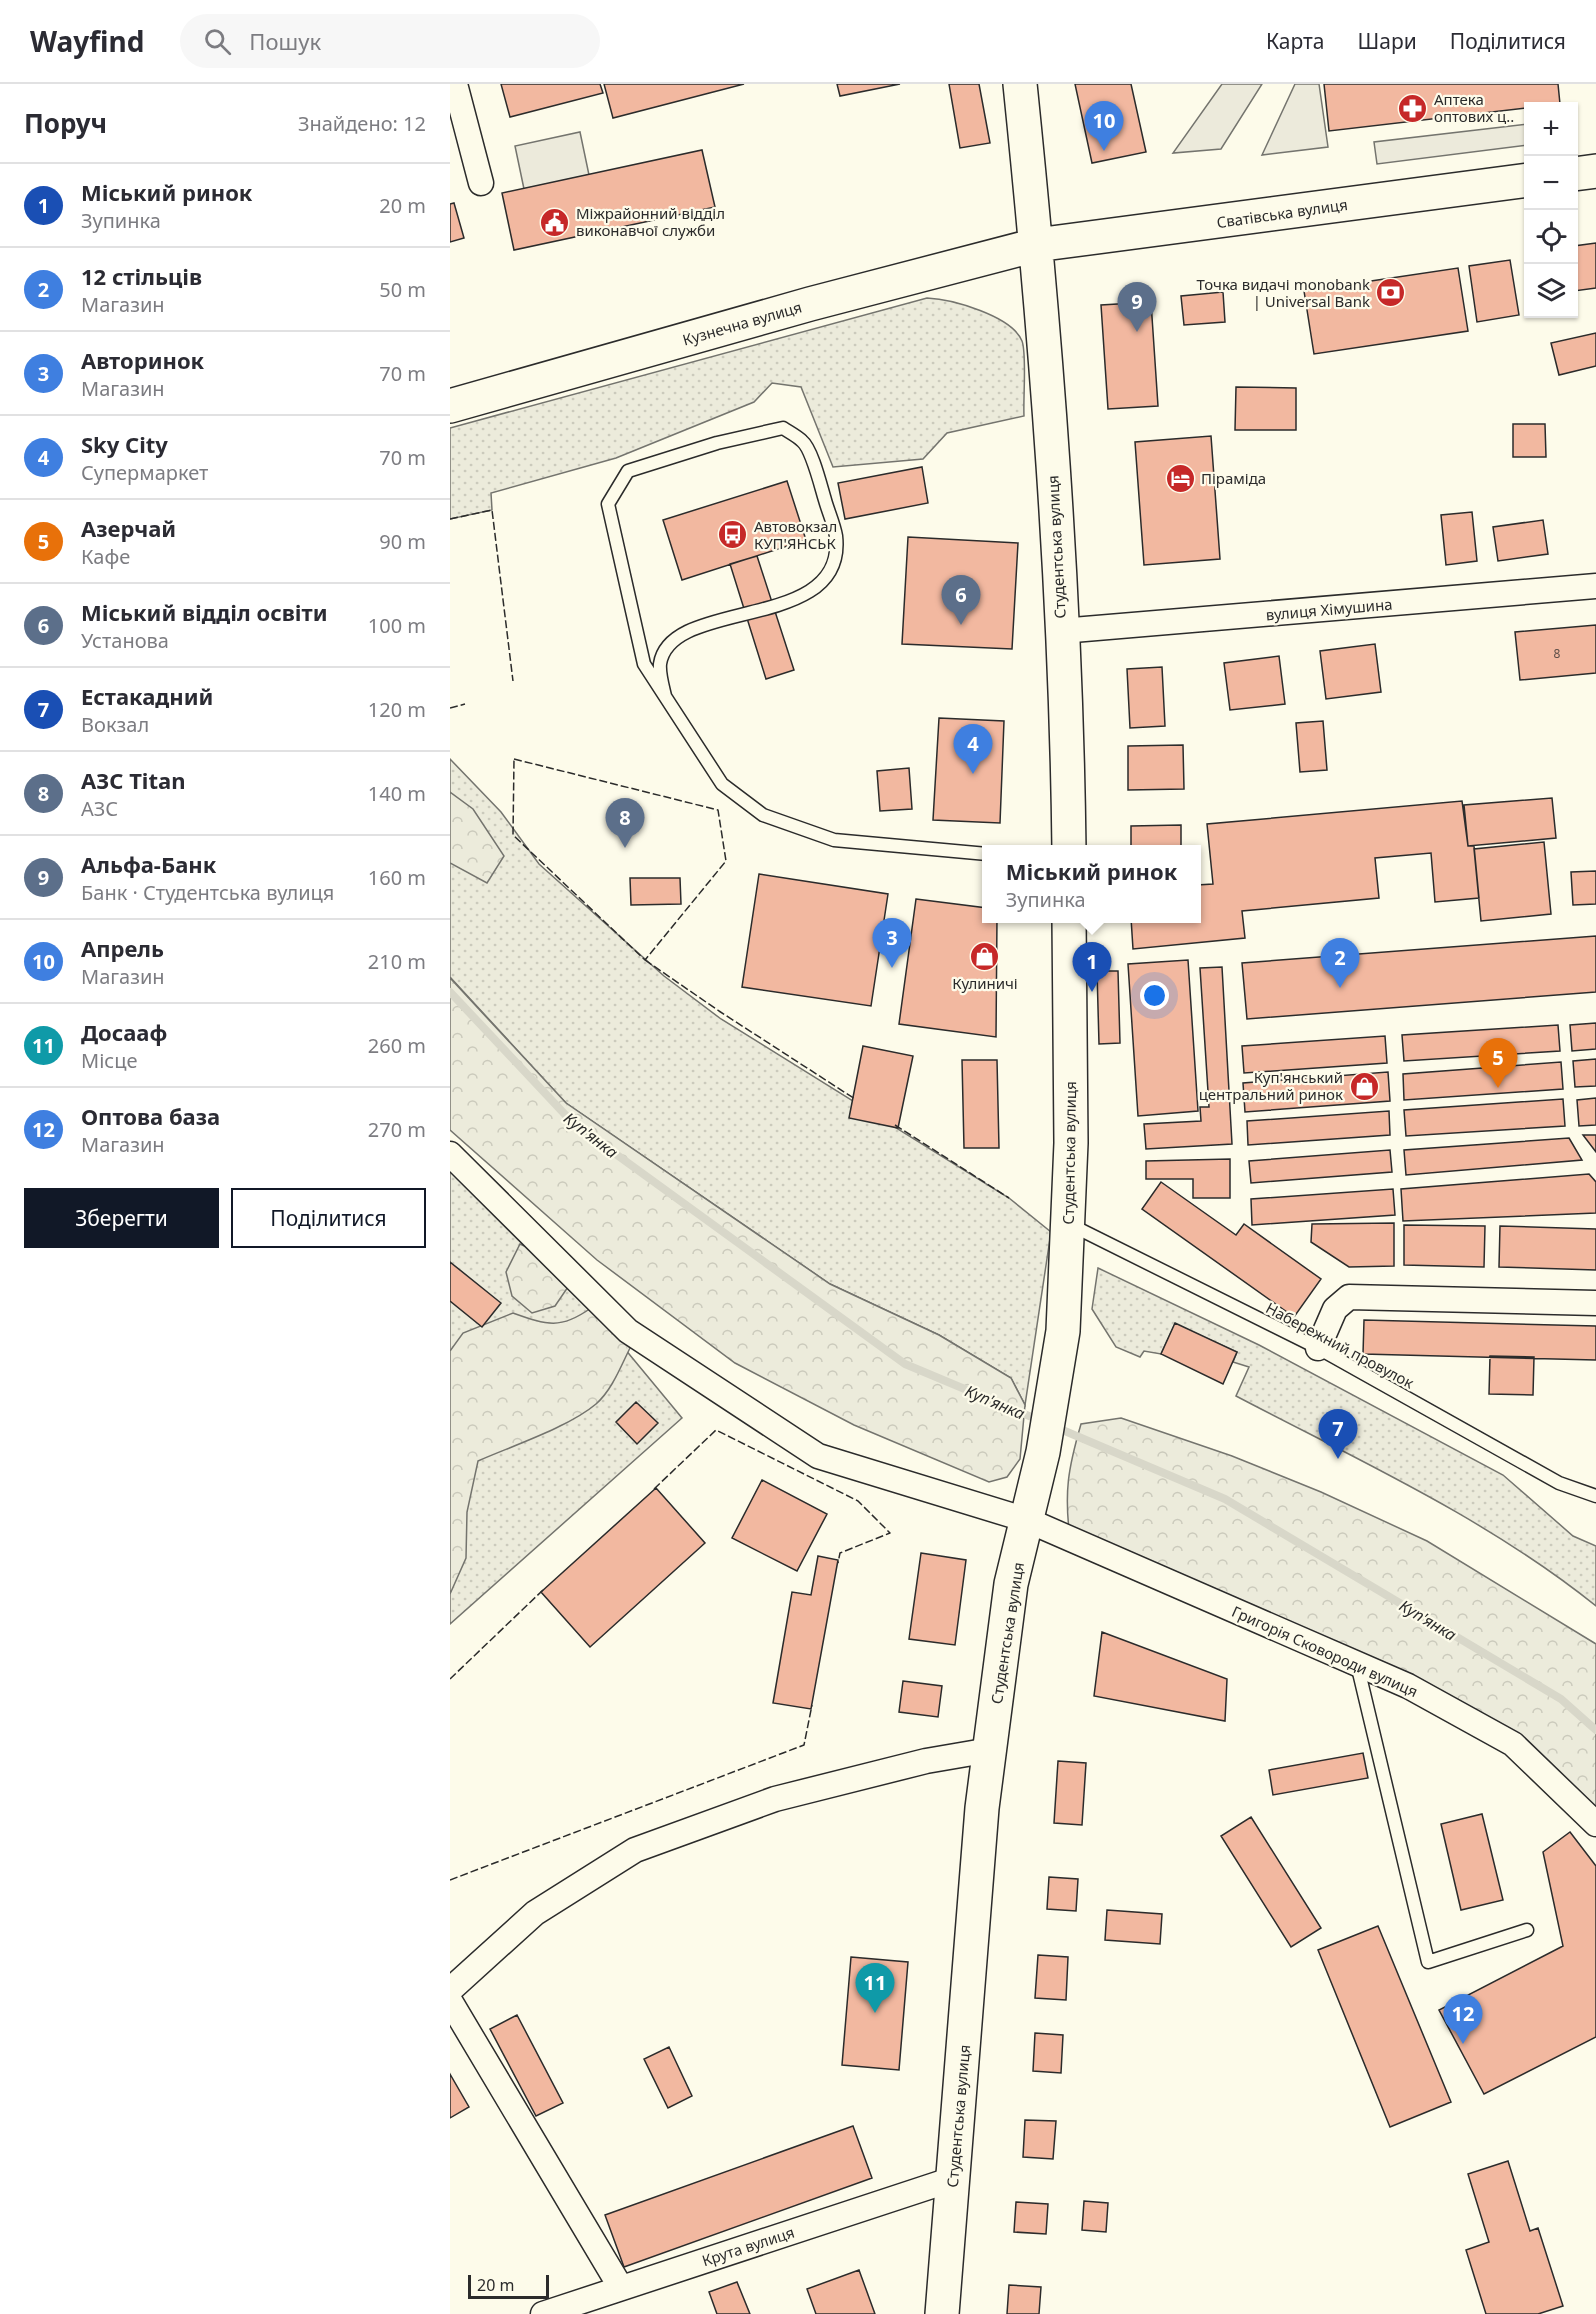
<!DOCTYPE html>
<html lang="uk">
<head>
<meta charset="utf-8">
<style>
	:root { --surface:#fff; --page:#f7f7f7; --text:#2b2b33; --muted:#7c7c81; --line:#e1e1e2; --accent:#111827 }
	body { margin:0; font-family:"Noto Sans",sans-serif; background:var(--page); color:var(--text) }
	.controls { position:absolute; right:18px; top:18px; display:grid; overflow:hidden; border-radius:0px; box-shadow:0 2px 4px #0004 }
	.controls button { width:54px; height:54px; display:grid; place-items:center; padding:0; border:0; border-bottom:2px solid var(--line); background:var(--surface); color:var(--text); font:30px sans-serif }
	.scale { position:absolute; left:18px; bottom:15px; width:81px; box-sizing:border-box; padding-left:6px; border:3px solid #2b2b2b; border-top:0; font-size:16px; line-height:21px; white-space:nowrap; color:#2b2b2b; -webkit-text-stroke:4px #fdfbea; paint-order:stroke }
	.you { position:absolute; left:705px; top:912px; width:21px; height:21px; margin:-15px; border:4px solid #fff; border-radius:50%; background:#1a73e8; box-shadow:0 0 0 9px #1a73e833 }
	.badge { display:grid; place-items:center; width:39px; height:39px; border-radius:50%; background:var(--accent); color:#fff; font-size:20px; font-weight:700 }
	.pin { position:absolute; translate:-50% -50px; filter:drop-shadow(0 2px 3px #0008) }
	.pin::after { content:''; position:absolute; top:32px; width:21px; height:18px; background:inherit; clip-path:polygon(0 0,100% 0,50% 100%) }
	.popup { position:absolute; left:532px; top:761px; width:219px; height:78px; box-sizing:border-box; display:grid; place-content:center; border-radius:0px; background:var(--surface); filter:drop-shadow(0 2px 4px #0005); font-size:20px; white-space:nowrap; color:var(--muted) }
	.popup b { font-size:22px; color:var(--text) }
	.popup::after { content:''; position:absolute; left:50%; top:100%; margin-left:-12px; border:12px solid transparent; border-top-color:var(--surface) }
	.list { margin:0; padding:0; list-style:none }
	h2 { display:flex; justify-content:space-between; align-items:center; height:78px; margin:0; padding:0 24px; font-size:26px }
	h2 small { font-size:20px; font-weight:400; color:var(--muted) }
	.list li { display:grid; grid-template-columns:39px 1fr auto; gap:18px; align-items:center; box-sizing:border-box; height:84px; padding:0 24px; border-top:2px solid var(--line) }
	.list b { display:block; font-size:22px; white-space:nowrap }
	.list p { margin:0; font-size:20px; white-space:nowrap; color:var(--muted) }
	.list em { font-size:20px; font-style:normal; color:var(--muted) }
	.actions { display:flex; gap:12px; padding:18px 24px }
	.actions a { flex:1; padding:14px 0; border:2px solid var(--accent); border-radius:0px; text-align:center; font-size:21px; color:var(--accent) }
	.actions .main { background:var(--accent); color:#fff }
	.icon { flex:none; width:33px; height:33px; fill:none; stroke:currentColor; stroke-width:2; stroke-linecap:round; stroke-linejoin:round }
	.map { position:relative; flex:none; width:1146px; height:2230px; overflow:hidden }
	header { display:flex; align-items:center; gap:36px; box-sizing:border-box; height:84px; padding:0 30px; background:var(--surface); border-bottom:2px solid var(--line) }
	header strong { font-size:28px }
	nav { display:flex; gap:33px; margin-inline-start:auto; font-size:21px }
	.search { width:420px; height:54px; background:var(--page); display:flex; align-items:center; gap:15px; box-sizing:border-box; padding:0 21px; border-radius:33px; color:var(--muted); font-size:22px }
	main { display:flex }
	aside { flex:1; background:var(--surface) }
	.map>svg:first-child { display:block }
	.grass { fill:url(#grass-dots); stroke:#74746e; stroke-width:1.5 }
	.forest { fill:url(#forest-crowns); stroke:#74746e; stroke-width:1.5 }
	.parking { fill:#eceadb; stroke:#74746e; stroke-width:1.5 }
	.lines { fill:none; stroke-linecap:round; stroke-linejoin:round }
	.stream { stroke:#d8d7c9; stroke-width:8 }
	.building { fill:#f2b8a0; stroke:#2b2b2b; stroke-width:1.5 }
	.lane-casing { stroke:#2b2b2b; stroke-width:15 }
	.street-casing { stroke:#2b2b2b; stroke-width:27 }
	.primary-casing { stroke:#2b2b2b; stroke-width:36 }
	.lane { stroke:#fdfbea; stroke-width:12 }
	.street { stroke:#fdfbea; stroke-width:24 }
	.primary { stroke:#fdfbea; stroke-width:33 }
	.fence { stroke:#2b2b2b; stroke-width:1.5; stroke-dasharray:8 3; stroke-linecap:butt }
	.labels { text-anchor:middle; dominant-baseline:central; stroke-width:4.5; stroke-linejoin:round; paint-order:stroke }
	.number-label { font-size:12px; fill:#5d4e48 }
	.poi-label { font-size:15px; fill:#2b2b2b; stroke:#fdfbea; text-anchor:start }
	.street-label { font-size:15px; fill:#2b2b2b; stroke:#fdfbea }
	.water-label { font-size:16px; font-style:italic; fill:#2b2b2b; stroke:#fdfbea }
</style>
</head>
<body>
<header>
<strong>Wayfind</strong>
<div class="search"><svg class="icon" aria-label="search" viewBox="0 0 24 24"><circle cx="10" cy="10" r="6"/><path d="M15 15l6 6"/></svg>Пошук</div>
<nav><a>Карта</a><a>Шари</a><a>Поділитися</a></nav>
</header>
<main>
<aside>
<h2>Поруч<small>Знайдено: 12</small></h2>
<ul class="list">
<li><span class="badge" style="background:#1a4fb4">1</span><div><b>Міський ринок</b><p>Зупинка</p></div><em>20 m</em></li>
<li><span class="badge" style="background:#3f7fe0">2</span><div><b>12 стільців</b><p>Магазин</p></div><em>50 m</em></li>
<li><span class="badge" style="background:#3f7fe0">3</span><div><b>Авторинок</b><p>Магазин</p></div><em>70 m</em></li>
<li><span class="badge" style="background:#3f7fe0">4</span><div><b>Sky City</b><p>Супермаркет</p></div><em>70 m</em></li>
<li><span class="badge" style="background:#e8710a">5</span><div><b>Азерчай</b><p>Кафе</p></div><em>90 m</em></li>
<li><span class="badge" style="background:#5c6f8a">6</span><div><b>Міський відділ освіти</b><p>Установа</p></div><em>100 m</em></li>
<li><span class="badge" style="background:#1a4fb4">7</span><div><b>Естакадний</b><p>Вокзал</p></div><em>120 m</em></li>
<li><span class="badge" style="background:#5c6f8a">8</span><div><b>АЗС Titan</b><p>АЗС</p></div><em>140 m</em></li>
<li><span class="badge" style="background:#5c6f8a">9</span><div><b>Альфа-Банк</b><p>Банк · Студентська вулиця</p></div><em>160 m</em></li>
<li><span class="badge" style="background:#3f7fe0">10</span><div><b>Апрель</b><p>Магазин</p></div><em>210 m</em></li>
<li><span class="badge" style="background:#0f9aa8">11</span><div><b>Досааф</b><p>Місце</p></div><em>260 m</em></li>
<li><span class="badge" style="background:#3f7fe0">12</span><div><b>Оптова база</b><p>Магазин</p></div><em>270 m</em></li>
</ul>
<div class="actions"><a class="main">Зберегти</a><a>Поділитися</a></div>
</aside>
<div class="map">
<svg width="1146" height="2230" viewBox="0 0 1146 2230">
	<defs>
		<pattern id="grass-dots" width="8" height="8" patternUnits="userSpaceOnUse" patternTransform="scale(1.5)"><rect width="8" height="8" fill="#ecebdb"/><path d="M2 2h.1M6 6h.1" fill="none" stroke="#cbcabc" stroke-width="1.8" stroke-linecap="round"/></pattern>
		<pattern id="forest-crowns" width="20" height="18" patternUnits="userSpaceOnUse" patternTransform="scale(1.5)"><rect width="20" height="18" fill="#ecebdb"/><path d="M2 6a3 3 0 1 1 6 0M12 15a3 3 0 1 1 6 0" fill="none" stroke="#cbcabc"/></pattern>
	</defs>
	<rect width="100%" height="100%" fill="#fdfbea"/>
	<!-- grass -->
	<path class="grass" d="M477,214C502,215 562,232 572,257C577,270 573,315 574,332L497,349L473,375L383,383L351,303L322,299L304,318L166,374L41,409L42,426L0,435V344Z
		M0,675L51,728L89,780L214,892L271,935L559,1114L601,1148L575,1321L561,1294L489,1251L380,1200L116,1019L0,893Z
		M0,1072L141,1224L232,1334L0,1540Z
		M648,1184L809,1261L1053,1391L1123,1452L1146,1462V1522C1038,1435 908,1376 786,1312L799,1283L783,1278L787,1268L725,1240L711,1270L694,1267L690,1273L666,1263L642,1225Z"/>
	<!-- forest -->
	<path class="forest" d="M0,708L23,725L54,772L37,799L0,779Z
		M0,894L116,1019L380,1200L489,1251L561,1294L575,1321L570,1375L557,1393L539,1398L404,1341L285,1279L147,1176L0,1046Z
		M70,1160L107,1177L118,1203L105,1222L82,1229L62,1212L56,1188Z
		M141,1224L163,1240L180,1264C171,1282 162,1306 146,1320C119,1343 62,1362 28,1377L17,1428L16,1474L0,1510V1267L13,1249L63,1229C97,1241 110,1246 141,1224Z
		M671,1334L782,1372L871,1408L977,1457L1146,1560V1740L1063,1660L620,1455C614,1408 618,1385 631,1340Z"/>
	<!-- parking -->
	<path class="parking" d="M772,0H812L771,65L723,69Z
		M845,0H869L878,63L812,71Z
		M1078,40V61L927,80L924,58Z
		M130,48L139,91L74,105L65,62Z"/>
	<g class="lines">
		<!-- stream -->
		<path class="stream" d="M0,908L123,1039L455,1280L591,1337
			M603,1342L775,1415L1111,1615L1146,1646"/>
	</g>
	<!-- building -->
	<path class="building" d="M51,0H150L153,9L60,33Z
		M154,0H294L163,34Z
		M387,0H450L390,12Z
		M499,0H529L540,59L510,64Z
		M625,0H681L696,68L642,79Z
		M874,0H1108L1110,20L879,47Z
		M252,66L265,123L64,166L52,109Z
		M4,119L14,154L0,158V120Z
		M1146,159V204L1124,207V162Z
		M1060,176L1069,231L1027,238L1019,182Z
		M1008,184L1018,247L864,270L854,207Z
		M773,208L775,238L734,241L731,212Z
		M701,218L708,322L658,325L651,221Z
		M1146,249V282L1109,291L1101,259Z
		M786,303L846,304V346H785Z
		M1063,340H1095L1096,373H1063Z
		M761,352L770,475L694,481L685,358Z
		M472,383L478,419L395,435L388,399Z
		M337,397L356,456L232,496L213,436Z
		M1022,428L1027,477L996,481L991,431Z
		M1093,436L1098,470L1048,477L1043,443Z
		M458,453L568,459L562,565L452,560Z
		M307,472L344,586L316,595L280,480Z
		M1146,541V589L1070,596L1065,548Z
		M925,560L931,608L876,615L870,567Z
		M829,572L835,620L780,626L774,579Z
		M712,583L715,642L680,644L677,585Z
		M489,634L554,637L550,739L483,736Z
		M873,637L877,686L850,688L846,639Z
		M733,661L734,705L678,706V662Z
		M459,684L462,725L430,727L427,687Z
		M1102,714L1106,754L1018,762L1014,721Z
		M1012,717L1018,762H1024L1029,814L985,818L981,769L925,774L929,814L792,827L795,854L683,865L681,834H747V801L763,800L757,740Z
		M731,741V766H681V742Z
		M1094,758L1101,830L1031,837L1024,765Z
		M1146,787V820L1123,821L1121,788Z
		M309,790L438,810L421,922L292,903Z
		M180,794H230L231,820L181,821Z
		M466,815L537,824V834H547L546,953L449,940Z
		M1146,852V908L797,935L792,879Z
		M738,876L748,1027L688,1032L678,880Z
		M772,883L782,1060L696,1065L694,1040L751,1037L750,1023H759L750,884Z
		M647,887H668L670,959L649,960Z
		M1146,939V965L1122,967L1120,941Z
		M1108,941L1110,967L954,977L952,951Z
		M935,952L937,979L794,989L792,962Z
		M413,962L463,972L448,1044L399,1034Z
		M1146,975V1002L1125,1003L1123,977Z
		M512,976H547L549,1064H514Z
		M1111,978L1113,1005L954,1016L953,990Z
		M938,988L940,1017L795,1028L793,999Z
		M1146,1014V1041L1129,1042L1127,1016Z
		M1113,1015L1115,1042L956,1052L954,1026Z
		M939,1027L940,1051L798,1061L797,1037Z
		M1133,1051H1146V1068Z
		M1119,1054L1132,1076L956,1091L954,1066Z
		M940,1066L942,1088L801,1099L799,1077Z
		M780,1075V1114H743V1095H696V1077Z
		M1139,1090L1146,1098V1129L953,1137L951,1105Z
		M711,1098L786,1151L794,1140L871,1195L844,1233L692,1125Z
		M943,1105L945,1131L802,1141L801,1115Z
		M944,1139V1182L899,1183L861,1158L862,1140Z
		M954,1141L1035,1142L1034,1183L954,1181Z
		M1050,1142L1146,1145V1186L1049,1183Z
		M0,1178L51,1219L32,1243L0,1217Z
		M914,1236L1146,1242V1276L913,1270Z
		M725,1239L787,1268L773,1300L711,1270Z
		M1040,1272L1084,1273L1083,1311L1039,1310Z
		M186,1318L208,1339L187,1360L166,1338Z
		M312,1396L377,1430L347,1487L282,1454Z
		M206,1404L255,1459L140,1563L91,1508Z
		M471,1469L516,1476L505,1561L459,1555Z
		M368,1472L388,1476L361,1625L323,1619L342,1508L361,1511Z
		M652,1548L777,1595L775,1637L644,1612Z
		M453,1597L492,1602L488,1633L449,1628Z
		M913,1669L918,1694L823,1711L819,1686Z
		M608,1677L636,1679L632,1741L604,1739Z
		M1032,1730L1053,1816L1011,1826L991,1740Z
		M801,1733L871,1844L841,1863L771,1752Z
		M1120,1748L1146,1782V1953L1034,2010L989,1926L1113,1862L1093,1768Z
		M599,1793L628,1795L626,1827L597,1825Z
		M657,1826L712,1830L710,1860L655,1856Z
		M928,1842L1001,2018L940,2043L868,1866Z
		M588,1871L618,1873L616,1916L585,1914Z
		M401,1873L458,1878L449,1986L392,1981Z
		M67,1931L113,2019L86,2032L40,1945Z
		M585,1949L613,1951L611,1989L583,1987Z
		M219,1963L242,2012L218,2024L194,1975Z
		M0,1990L19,2023L0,2034Z
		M575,2036L606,2037L603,2075L573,2073Z
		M403,2042L422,2094L174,2183L155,2131Z
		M1058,2077L1080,2147L1088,2144L1113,2222L1088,2230H1036L1016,2166L1039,2158L1018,2090Z
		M634,2117L658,2119L656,2148L632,2146Z
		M566,2118L598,2120L596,2150L564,2148Z
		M409,2186L425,2230H366L357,2205Z
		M287,2198L300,2230H267L259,2208Z
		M559,2201L591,2203L589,2230H557Z"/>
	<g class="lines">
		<defs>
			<path id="lane" d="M215,612C213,603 209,590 210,580C220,512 397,550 386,452C384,440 378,427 375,416C371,403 362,365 352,357C347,352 339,348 333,344L267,359L178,387L158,420L194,580L272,700L313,731L384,756L537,770
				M619,1140L868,1264L1109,1399L1146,1412
				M907,1580L978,1878L1077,1846"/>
			<path id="street" d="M5,0L31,99
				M611,547L1146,502
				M0,1070L178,1247L368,1372L577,1436L958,1602L1063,1660L1146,1740
				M868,1264L885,1225L899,1213L1146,1219
				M0,1906L85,1829L185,1766L325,1715L476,1677L540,1666
				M0,1917L171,2204
				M93,2230L503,2095"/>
			<path id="primary" d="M570,0C596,254 616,510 619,766
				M1124,90L1146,87
				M0,322L360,220L586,161L1078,96
				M492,2230L532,1724L561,1500L593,1368L613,1247L621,1059L619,834"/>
		</defs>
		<!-- lane casing -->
		<use href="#lane" class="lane-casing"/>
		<!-- street casing -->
		<use href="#street" class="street-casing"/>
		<!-- primary casing -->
		<use href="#primary" class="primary-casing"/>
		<!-- lane -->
		<use href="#lane" class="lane"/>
		<!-- street -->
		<use href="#street" class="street"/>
		<!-- primary -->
		<use href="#primary" class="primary"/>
		<!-- fence -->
		<path class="fence" d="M0,435L42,426L63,597
			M0,624L15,620
			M64,675L268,726L276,777L195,876L63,751Z
			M195,876L269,927L405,1015
			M445,1041L559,1114
			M204,1405L266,1346L408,1417L440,1449L390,1469L388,1479
			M0,1595L93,1506
			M0,1796L354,1661L362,1621"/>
	</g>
	<!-- icons -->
	<defs>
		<symbol id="pharmacy-disc" viewBox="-11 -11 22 22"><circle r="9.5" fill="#c62828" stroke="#fdfbea"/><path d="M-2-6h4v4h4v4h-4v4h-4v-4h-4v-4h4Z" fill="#fff"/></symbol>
		<symbol id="civic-disc" viewBox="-11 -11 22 22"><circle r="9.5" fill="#c62828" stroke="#fdfbea"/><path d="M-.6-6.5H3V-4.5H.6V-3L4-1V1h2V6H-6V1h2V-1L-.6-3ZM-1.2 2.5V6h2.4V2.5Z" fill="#fff"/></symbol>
		<symbol id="bank-disc" viewBox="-11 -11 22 22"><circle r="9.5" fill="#c62828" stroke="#fdfbea"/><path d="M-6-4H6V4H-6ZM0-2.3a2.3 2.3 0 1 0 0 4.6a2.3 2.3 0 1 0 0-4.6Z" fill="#fff"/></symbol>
		<symbol id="hotel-disc" viewBox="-11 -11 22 22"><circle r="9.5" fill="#c62828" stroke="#fdfbea"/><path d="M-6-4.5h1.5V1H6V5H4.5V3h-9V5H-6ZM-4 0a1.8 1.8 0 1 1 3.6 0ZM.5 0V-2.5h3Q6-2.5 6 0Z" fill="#fff"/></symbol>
		<symbol id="bus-disc" viewBox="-11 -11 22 22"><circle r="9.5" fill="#c62828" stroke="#fdfbea"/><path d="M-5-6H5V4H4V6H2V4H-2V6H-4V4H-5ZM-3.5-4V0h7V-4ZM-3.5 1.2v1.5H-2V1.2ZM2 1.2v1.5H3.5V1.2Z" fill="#fff"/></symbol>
		<symbol id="shop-disc" viewBox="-11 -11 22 22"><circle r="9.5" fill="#c62828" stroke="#fdfbea"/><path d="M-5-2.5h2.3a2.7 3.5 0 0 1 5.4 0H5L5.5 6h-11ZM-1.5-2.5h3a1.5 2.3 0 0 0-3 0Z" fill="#fff"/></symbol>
	</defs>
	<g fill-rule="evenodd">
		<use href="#pharmacy-disc" x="946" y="8" width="33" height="33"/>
		<use href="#civic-disc" x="88" y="122" width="33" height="33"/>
		<use href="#bank-disc" x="924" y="192" width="33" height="33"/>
		<use href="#hotel-disc" x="714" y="378" width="33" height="33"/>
		<use href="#bus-disc" x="266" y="434" width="33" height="33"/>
		<use href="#shop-disc" x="518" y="856" width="33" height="33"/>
		<use href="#shop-disc" x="898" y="986" width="33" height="33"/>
	</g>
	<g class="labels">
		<!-- number labels -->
		<g class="number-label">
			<text x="1107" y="569">8</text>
		</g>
		<!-- poi labels -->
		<g class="poi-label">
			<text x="984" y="15">Аптека<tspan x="984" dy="17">оптових ц‥</tspan></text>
			<text x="126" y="129">Міжрайонний відділ<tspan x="126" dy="17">виконавчої служби</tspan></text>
			<text x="920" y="200" text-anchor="end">Точка видачі monobank<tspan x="920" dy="17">| Universal Bank</tspan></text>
			<text x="751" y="394">Піраміда</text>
			<text x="304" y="442">Автовокзал<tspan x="304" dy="17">КУП'ЯНСЬК</tspan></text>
			<text x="535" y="899" text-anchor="middle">Кулиничі</text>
			<text x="893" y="993" text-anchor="end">Куп'янський<tspan x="893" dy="17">центральний ринок</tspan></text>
		</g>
		<!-- street labels -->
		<g class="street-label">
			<text transform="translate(832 129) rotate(-8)">Сватівська вулиця</text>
			<text transform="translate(292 239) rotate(-16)">Кузнечна вулиця</text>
			<text transform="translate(606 463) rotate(-93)">Студентська вулиця</text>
			<text transform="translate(879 525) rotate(-5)">вулиця Хімушина</text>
			<text transform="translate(619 1069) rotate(-89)">Студентська вулиця</text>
			<text transform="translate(890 1261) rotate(28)">Набережний провулок</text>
			<text transform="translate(557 1549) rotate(-81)">Студентська вулиця</text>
			<text transform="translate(875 1567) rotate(24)">Григорія Сковороди вулиця</text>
			<text transform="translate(508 2032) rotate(-85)">Студентська вулиця</text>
			<text transform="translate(298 2162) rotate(-18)">Крута вулиця</text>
		</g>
		<!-- water labels -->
		<g class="water-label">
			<text transform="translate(141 1051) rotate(38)">Куп'янка</text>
			<text transform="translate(545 1318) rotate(23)">Куп'янка</text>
			<text transform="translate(978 1536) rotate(31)">Куп'янка</text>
		</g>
	</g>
</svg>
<div class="controls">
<button>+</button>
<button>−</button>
<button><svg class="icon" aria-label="locate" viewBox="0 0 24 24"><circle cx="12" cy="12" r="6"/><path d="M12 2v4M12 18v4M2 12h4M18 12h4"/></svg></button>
<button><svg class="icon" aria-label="layers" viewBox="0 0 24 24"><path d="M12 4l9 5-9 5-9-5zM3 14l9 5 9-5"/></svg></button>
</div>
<div class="scale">20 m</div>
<div class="you"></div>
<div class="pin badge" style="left:642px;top:908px;background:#1a4fb4">1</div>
<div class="popup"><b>Міський ринок</b>Зупинка</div>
<div class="pin badge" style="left:890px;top:904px;background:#3f7fe0">2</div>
<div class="pin badge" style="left:442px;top:884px;background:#3f7fe0">3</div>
<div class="pin badge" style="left:523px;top:690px;background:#3f7fe0">4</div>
<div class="pin badge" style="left:1048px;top:1004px;background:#e8710a">5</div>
<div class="pin badge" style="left:511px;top:541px;background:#5c6f8a">6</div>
<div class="pin badge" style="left:888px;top:1375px;background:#1a4fb4">7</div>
<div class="pin badge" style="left:175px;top:764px;background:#5c6f8a">8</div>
<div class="pin badge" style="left:687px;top:248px;background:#5c6f8a">9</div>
<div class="pin badge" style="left:654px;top:67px;background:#3f7fe0">10</div>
<div class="pin badge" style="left:425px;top:1929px;background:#0f9aa8">11</div>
<div class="pin badge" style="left:1013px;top:1960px;background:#3f7fe0">12</div>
</div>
</main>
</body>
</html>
